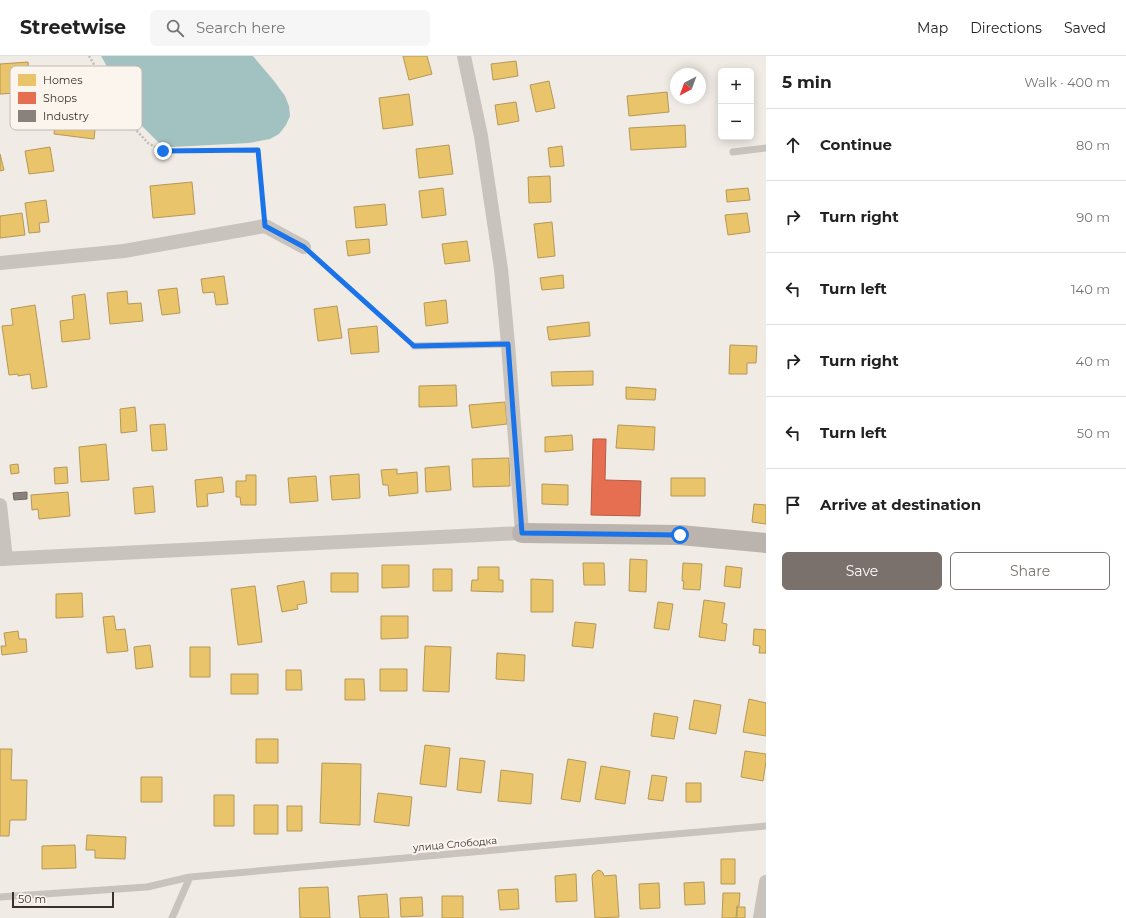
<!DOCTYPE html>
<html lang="en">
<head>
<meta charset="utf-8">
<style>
	:root { --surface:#fff; --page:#f6f6f6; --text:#222; --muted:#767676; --line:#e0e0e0; --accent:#7a716c }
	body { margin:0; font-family:Montserrat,sans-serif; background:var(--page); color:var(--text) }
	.controls { position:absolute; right:12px; top:12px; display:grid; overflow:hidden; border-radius:6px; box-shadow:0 2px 10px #0003 }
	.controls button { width:36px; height:36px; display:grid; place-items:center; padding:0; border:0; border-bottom:1px solid var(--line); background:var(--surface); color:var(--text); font:20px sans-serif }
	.compass { position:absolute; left:670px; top:12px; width:36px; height:36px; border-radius:50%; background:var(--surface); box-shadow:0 2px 10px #0003; rotate:221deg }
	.scale { position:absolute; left:12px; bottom:10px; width:102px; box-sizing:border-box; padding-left:4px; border:2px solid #3b302b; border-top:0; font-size:11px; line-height:14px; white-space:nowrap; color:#3b302b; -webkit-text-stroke:3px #fbf5ee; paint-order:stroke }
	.stop { position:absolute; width:12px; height:12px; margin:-9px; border:3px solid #1a73e8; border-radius:50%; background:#fff }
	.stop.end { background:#1a73e8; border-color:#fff; box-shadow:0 1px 4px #0008 }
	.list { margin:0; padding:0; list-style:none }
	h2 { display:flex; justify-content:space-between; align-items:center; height:52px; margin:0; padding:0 16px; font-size:17px }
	h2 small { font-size:13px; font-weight:400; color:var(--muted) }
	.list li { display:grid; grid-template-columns:26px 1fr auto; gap:12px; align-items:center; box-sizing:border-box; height:72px; padding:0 16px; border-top:1px solid var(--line) }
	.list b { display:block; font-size:15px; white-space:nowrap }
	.list em { font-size:13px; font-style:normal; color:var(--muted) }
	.actions { display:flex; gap:8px; padding:12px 16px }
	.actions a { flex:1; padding:9px 0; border:1px solid var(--accent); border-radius:6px; text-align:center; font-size:14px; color:var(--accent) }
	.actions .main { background:var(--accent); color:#fff }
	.icon { flex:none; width:22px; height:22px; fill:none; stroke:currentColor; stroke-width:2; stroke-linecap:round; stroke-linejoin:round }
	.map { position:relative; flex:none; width:766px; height:862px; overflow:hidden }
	header { display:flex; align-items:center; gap:24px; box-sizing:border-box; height:56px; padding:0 20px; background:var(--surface); border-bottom:1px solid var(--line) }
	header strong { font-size:19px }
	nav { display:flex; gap:22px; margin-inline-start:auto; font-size:14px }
	.search { width:280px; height:36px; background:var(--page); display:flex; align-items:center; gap:10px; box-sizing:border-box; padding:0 14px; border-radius:6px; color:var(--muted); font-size:15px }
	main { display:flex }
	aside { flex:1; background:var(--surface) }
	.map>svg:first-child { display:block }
	.water { fill:#a1c2c1 }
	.homes { fill:#e9c46a; stroke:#b59857 }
	.shops { fill:#e76f51; stroke:#b35c46 }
	.industry { fill:#8a817c; stroke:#726964 }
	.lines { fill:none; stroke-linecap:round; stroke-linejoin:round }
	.path { stroke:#c2bbb6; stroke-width:2.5; stroke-dasharray:2 2; stroke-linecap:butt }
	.lane { stroke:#c9c3be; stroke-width:7 }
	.street { stroke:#c9c3be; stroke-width:14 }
	.secondary { stroke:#bab3ae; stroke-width:20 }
	.route { stroke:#1a73e8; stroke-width:5 }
	.labels { text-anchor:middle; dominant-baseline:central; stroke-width:4; stroke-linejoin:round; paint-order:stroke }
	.street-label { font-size:10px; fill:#3b302b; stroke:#fbf5ee }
	.key { fill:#fbf5ee; stroke:#c1bab4; stroke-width:1 }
	.key-label { font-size:11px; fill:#3b302b }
</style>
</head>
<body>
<header>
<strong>Streetwise</strong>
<div class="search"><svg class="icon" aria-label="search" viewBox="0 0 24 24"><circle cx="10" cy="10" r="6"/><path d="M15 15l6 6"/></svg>Search here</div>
<nav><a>Map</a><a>Directions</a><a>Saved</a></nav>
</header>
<main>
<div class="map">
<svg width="766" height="862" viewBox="0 0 766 862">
	<rect width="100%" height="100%" fill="#f0ebe5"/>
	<!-- water -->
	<path class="water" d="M101,0H253L274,25L285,40L289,50L290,60L286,69L279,78L270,83L249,87L172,91L165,90L158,86L142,70L132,54Z"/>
	<!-- homes -->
	<path class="homes" d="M403,0H427L432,18L409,24Z
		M516,5L518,20L493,24L491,8Z
		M28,6L29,20H32L34,36L0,38V8Z
		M549,25L555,52L536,56L530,29Z
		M667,36L669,56L629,60L627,40Z
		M409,38L413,69L383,73L379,42Z
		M516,46L519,65L498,69L495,49Z
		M56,59L96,64L94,83L54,78Z
		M685,69L686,91L631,94L629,72Z
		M449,89L453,118L419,122L416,93Z
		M562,90L564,110L550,111L548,92Z
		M50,91L54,115L29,118L25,95Z
		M0,98L4,114L0,115Z
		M550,120L551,146L529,147L528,121Z
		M192,126L195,158L153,162L150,130Z
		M443,132L446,159L422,162L419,135Z
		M748,132L750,144L727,146L726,134Z
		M46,144L49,166L39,167L40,176L29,177L25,147Z
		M385,148L387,169L356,172L354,151Z
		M22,157L25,179L0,182V160Z
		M747,157L750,176L728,179L725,159Z
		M552,166L555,200L538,202L534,168Z
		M369,183L370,197L348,200L346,185Z
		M467,185L470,205L445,208L442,188Z
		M563,219L564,232L542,234L540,222Z
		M224,220L228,248L216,249L214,236L203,237L201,223Z
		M177,232L180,257L162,259L158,234Z
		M127,235L128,248L141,247L143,265L110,268L107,237Z
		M85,238L90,283L62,286L60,265L74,263L72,240Z
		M446,244L448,267L426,270L424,247Z
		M35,249L47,331L32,333L30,318L18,320V318L9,319L2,270L13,269L11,253Z
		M337,250L342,282L318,285L314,253Z
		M589,266L590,280L549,284L547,271Z
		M377,270L379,296L351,298L348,273Z
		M730,289L757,290L756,307H747V318H729Z
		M593,315V329L552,330L551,316Z
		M456,329L457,350L419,351V330Z
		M626,331L656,333L655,344L626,343Z
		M505,346L507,368L472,372L469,349Z
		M135,351L137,375L121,377L120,353Z
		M165,368L167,394L152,395L150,369Z
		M618,369L655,371L654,394L616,392Z
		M572,379L573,394L545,396V381Z
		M106,388L109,424L81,426L79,391Z
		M509,402L510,430L473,431L472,403Z
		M18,408L19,417L11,418L10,409Z
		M449,410L451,434L426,436L425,412Z
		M67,411L68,427L55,428L54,412Z
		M397,413V418L417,416L418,437L389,440L388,429H383L381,414Z
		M359,418L360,442L332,444L330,420Z
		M246,419H256V449H241L240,441H236V425H246Z
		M316,420L318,445L290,447L288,422Z
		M222,421L224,436L207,438L208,450L197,451L195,424Z
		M671,422H705V440H671Z
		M542,428L568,429V449L542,448Z
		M153,430L155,456L135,458L133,432Z
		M68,436L70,460L39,463L38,453L32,454L31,439Z
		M754,448L766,449V468L752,466Z
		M630,503L647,504L646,536L629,535Z
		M583,507H604L605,529H584Z
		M683,507L702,508L700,534L683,533L684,525H682Z
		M382,509H409V531L382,532Z
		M726,510L742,512L740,532L724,530Z
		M478,511H499V524H503V536L471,535L472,524H478Z
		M433,513H452V535H433Z
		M331,517H358V536H331Z
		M531,523L553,524V556H531Z
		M304,525L307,547L297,549L298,553L282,556L277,530Z
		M255,530L262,586L238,589L231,533Z
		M82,537L83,561L56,562V538Z
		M704,544L725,547L722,567L727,568L725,585L699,581Z
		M658,546L673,548L669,574L654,572Z
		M114,560L116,574L125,573L128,595L107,597L103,561Z
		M381,560H408V582L381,583Z
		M575,566L596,568L593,592L572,590Z
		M754,573L766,574V597H759L760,590L753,589Z
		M18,575L19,583H26L27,596L2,599L1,590H6L4,577Z
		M150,589L153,611L136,613L134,591Z
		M425,590L451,591L449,636L423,635Z
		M190,591H210V621H190Z
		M497,597L525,599L524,625L496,623Z
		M380,613H407V635H380Z
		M286,614H301L302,634H286Z
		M231,618H258V638H231Z
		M345,623H364L365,644H345Z
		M749,643L766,647V680L743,676Z
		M694,644L721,649L716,678L689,673Z
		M654,657L678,661L674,683L651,680Z
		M256,683H278V707H256Z
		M425,689L450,692L446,731L420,728Z
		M0,693H12L11,724H27L26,764H10L9,780H0Z
		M745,695L766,698V706L763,725L741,721Z
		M460,702L485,705L481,737L457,734Z
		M568,703L586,706L580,746L561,743Z
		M322,707L361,708L360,769L320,767Z
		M601,710L630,715L625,748L595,743Z
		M501,714L533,718L531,748L498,745Z
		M652,719L667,721L663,745L648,743Z
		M141,721H162V746H141Z
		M686,727H701V746H686Z
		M378,737L412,741L409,770L374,766Z
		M214,739H234V770H214Z
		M254,749H278V778H254Z
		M287,750H302V775H287Z
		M87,779L126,781L125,803L95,802V794H86Z
		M75,789L76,812L42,813V790Z
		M721,803H735V828H721Z
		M598,814L601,815L603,817L604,820L616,819L619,861L595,862L592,821L593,818Z
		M576,818L577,845L556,846L555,820Z
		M704,826L705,848L685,849L684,827Z
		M659,827L660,852L640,853L639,828Z
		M328,831L330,862H300L299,832Z
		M518,833L519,853L500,854L498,834Z
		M723,837H740L739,850H737L736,862H722Z
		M387,838L389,862H360L358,840Z
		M442,840H463V862H442Z
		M422,841L423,860L401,861L400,842Z
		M737,851H745V862H737Z"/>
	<!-- shops -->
	<path class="shops" d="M593,383H606L605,424L641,425L640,460L591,459Z"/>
	<!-- industry -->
	<path class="industry" d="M27,436V443L14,444L13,437Z"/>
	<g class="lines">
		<!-- path -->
		<path class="path" d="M89,0L110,36L102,42
			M110,36L114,50L148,87L163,95L258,94L264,158
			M313,199L408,285"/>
		<!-- lane -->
		<path class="lane" d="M733,96L766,92
			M414,290L508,288
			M0,841L147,831L190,821
			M172,862L190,821L766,770"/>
		<!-- street -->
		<path class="street" d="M0,207L124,195L265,170L304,191
			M0,449L6,503
			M0,503L522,477L508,288L501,213L481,80L464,0
			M760,862L766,826"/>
		<!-- secondary -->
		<path class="secondary" d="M522,477L680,479L766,487"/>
	</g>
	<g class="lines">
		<!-- route -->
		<path class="route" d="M163,95L258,94L265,170L304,191L414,290L508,288L522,477L680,479"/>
	</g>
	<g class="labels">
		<!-- street labels -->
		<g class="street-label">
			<text transform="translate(455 788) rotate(-5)">улица Слободка</text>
		</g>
	</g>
	<!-- legend -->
	<rect x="10" y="10" width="132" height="64" rx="6" class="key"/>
	<rect x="18" y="18" width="18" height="12" fill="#e9c46a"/>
	<rect x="18" y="36" width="18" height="12" fill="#e76f51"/>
	<rect x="18" y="54" width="18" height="12" fill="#8a817c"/>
	<g class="key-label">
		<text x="43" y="28">Homes</text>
		<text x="43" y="46">Shops</text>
		<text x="43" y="64">Industry</text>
	</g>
</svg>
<div class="controls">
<button>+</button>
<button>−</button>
</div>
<svg class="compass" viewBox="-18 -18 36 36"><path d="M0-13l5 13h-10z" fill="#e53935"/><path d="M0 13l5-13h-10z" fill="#767676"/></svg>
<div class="scale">50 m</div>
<div class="stop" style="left:680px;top:479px"></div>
<div class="stop end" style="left:163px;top:95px"></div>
</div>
<aside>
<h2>5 min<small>Walk · 400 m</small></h2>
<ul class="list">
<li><svg class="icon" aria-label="ahead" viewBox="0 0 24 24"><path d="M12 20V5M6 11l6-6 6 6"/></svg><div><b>Continue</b></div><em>80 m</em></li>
<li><svg class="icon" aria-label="right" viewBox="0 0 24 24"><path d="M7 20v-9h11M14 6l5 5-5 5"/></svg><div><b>Turn right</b></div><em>90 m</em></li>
<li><svg class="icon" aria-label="left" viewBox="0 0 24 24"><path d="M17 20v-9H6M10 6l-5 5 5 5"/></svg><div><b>Turn left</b></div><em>140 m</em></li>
<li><svg class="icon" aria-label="right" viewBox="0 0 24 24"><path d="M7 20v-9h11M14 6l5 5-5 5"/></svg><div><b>Turn right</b></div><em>40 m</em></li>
<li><svg class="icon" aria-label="left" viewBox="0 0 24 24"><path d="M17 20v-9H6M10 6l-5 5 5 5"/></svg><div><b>Turn left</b></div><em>50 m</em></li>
<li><svg class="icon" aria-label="arrive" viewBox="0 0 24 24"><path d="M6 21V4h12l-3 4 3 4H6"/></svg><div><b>Arrive at destination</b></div></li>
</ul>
<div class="actions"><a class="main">Save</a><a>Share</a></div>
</aside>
</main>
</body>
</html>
